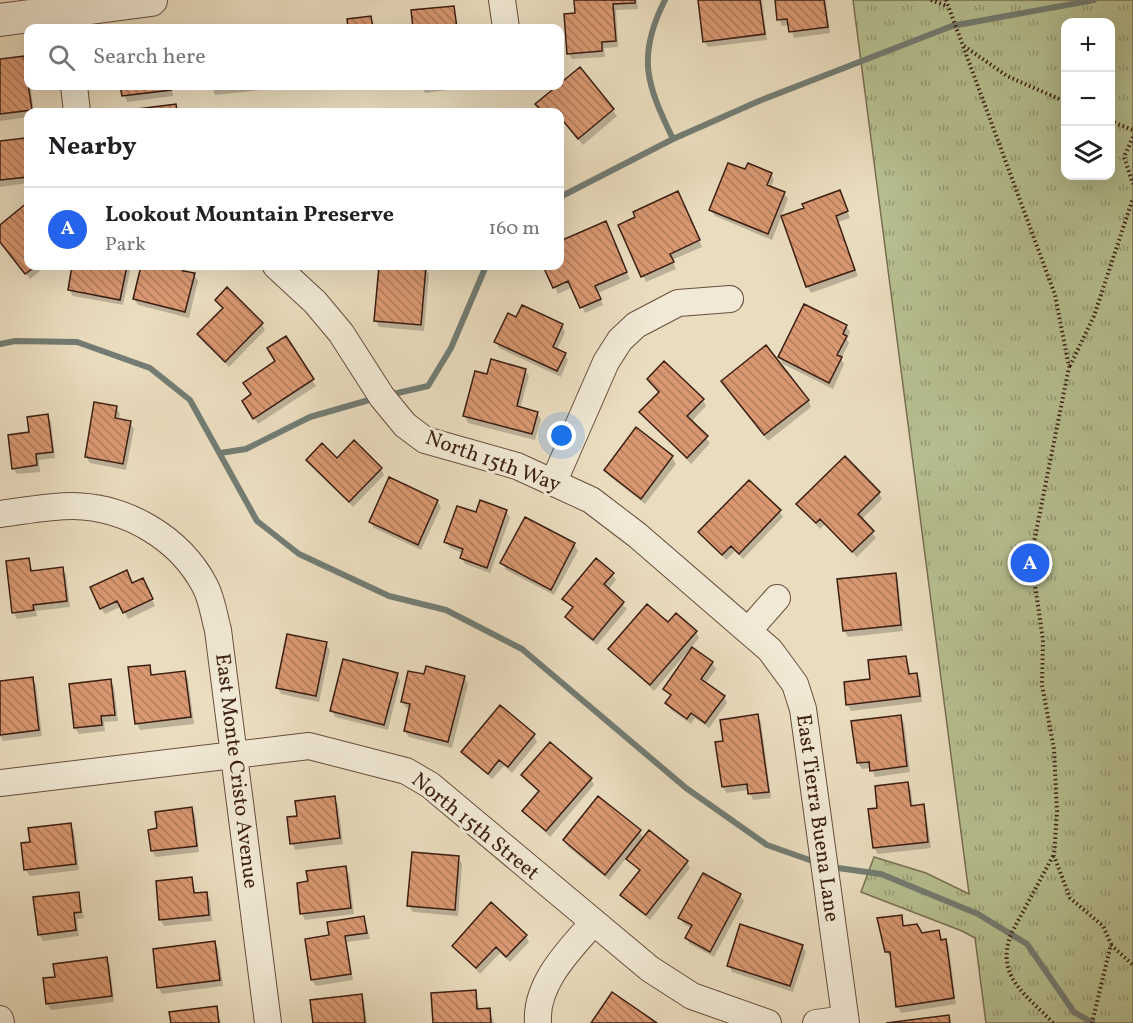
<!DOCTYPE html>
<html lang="en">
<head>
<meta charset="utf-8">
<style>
	:root { --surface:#fff; --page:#f6f6f6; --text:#202124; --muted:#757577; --line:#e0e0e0; --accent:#2563eb }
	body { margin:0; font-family:Vollkorn,serif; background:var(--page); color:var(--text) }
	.controls { position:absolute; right:18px; top:18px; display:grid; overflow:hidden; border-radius:12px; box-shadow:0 6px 24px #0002 }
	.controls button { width:54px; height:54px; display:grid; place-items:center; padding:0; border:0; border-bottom:2px solid var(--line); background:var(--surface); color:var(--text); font:30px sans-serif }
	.you { position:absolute; left:562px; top:436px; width:21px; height:21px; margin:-15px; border:4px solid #fff; border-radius:50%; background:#1a73e8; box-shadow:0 0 0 9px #1a73e833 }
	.badge { display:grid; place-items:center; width:39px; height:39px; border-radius:50%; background:var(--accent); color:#fff; font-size:20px; font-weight:700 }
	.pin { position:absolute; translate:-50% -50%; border:3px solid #fff; box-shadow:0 2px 6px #0006 }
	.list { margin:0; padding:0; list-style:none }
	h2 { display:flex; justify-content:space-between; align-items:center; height:78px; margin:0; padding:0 24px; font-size:26px }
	h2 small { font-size:20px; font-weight:400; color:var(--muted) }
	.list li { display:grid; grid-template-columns:39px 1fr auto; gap:18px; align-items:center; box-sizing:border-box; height:84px; padding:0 24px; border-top:2px solid var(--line) }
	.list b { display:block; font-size:22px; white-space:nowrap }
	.list p { margin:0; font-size:20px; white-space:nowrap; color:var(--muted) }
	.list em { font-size:20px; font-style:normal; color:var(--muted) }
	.icon { flex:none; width:33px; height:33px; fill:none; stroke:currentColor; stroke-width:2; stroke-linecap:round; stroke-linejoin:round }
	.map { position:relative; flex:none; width:1133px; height:1023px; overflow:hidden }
	.search { position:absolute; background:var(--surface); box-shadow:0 6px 24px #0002; left:24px; top:24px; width:540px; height:66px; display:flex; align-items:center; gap:15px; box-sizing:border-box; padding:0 21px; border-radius:12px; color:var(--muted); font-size:22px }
	.panel { position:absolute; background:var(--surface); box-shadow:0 6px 24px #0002; left:24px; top:108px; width:540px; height:162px; border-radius:12px }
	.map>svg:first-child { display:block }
	.grass { fill:url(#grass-tufts); stroke:#796f52; stroke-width:1.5; fill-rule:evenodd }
	.shadow { fill:#0003 }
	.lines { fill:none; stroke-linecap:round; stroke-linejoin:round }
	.stream { stroke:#737c73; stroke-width:6 }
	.building { fill:url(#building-back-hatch); stroke:#3b1e12; stroke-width:1.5 }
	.minor-casing { stroke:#674e3d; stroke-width:28 }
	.tertiary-casing { stroke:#674e3d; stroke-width:34 }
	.path { stroke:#3b1e12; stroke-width:4; stroke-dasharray:1.5 3; stroke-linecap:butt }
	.minor { stroke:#f1e9d5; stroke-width:26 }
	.tertiary { stroke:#f1e9d5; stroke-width:32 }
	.labels { text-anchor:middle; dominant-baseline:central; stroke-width:6; stroke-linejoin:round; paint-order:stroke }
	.street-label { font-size:21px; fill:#3b1e12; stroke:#f1e9d5 }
</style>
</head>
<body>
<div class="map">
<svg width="1133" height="1023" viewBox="0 0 1133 1023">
	<defs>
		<pattern id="grass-tufts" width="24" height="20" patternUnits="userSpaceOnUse" patternTransform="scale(1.5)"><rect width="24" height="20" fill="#b7c091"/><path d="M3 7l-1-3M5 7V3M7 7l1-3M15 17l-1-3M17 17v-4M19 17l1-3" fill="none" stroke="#969b75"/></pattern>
		<pattern id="building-back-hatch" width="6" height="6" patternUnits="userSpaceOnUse" patternTransform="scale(1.5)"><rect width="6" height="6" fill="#d99872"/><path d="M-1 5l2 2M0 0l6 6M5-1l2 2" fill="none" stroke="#b17b5c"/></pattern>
	</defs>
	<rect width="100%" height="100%" fill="#eaddbf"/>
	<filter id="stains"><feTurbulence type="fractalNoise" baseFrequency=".00333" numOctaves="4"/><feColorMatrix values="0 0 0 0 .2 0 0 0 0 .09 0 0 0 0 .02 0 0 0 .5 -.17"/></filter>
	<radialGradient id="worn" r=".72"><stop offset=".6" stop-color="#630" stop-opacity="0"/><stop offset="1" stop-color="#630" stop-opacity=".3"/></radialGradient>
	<!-- grass -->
	<path class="grass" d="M853,0H1133V1023H986L975,938L962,931L861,892L874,857L926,873L969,894ZM1110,22V176H1066V22Z"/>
	<!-- shadow -->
	<path class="shadow" d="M575,0H637L638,9L616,10L618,47L604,48L605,57L572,59L568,53L576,15Z
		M700,0H762L767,40L708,47L705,41Z
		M776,0H826L830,33L794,38L790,25L782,26L779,19Z
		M453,7L458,28H414L413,12Z
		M371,18L375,28H349L348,20Z
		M325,26L326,28H307Z
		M24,57L27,63L34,112H28V117L0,121V60Z
		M580,69L617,116L583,145L564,122L560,126V112H543L537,104Z
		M122,86H172L173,96L127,102Z
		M211,86H268L269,89L215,95Z
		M421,86H455V89L425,93Z
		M175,106L179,112H123Z
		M24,140L28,153V183L0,187V143Z
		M746,171L771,174L774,180L771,188L784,193L788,199L772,240L715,216L711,210Z
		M840,192L850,218L838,222L858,276L811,293L807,286L806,209Z
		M681,199L702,247L672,260L676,269L646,282L643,276Z
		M28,204V266H46L30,279L0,242V227Z
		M605,223L630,279L598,293L603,305L585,313L573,287L558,294L545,266H560V243Z
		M74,266H131L123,305L73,296L69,289Z
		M142,266H189L187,273L194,275L198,281L189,318L138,305L134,299Z
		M381,266L425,267L429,274L424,331L379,327L376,321Z
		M217,300L262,324L265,330L229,367L199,335L223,309Z
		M517,319L562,326L565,332L557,350L565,354L568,360L561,377L499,348L496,342Z
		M846,326L850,332L847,339L849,343L841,359L844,364L833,389L783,364L779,357Z
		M525,370L529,376L520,409L537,413L541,419L535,440L468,423L465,416L488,376Z
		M312,380L316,386L258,424L244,401Z
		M648,380L703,400L706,406L691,422L710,443L691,464L641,413L659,393Z
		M727,388L808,400L811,407L768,441Z
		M116,407L120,414L119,421L130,423L134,429L126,470L90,463L86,457Z
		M47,416L51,422L55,458L39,460L40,472L17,474L13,468L30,434Z
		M636,429L672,457L676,464L645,504L609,476L606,470Z
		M308,460H337L381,469L384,475L353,507Z
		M879,493L882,499L861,520L876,538L857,557L825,524L820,529L798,504Z
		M437,501L441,507L421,550L374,528L370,522Z
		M506,511L510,518L490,573L465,564L462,558L463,553L450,548L446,542L477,514Z
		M779,511L783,517L743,559L735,551L726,560L700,532Z
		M574,544L578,551L554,595L506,570L502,563Z
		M28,560L33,572L62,569L66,575L70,607L36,611L37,616L17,619L14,613Z
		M612,574L616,580L608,590L627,609L597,645L570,623L567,617L573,609L564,599Z
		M895,575L898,581L903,631L848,637L844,630Z
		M132,585L146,586L155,606L128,619L122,606L105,614L101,608Z
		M668,624L696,632L699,638L691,648L712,663L716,669L705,684L724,697L727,703L709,728L695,718L691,724L671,710L667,704L671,697L665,689L691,651L689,650L654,691L610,649Z
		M326,644L330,650L319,702L281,694L277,687Z
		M906,657L911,675H916L920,681L922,702L851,711L848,705L872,680Z
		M149,666L153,676L184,672L188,679L194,724L140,730L137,724L129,669Z
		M397,674L400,681L388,730L335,717L332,711Z
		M425,676L464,677L468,684L452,748L409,737L405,731L411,709L406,708L402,702Z
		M32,679L36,685L42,736L3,741L0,736V682Z
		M110,681L114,687L118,721L104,722L105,731L79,734L75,728Z
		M757,716L761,722L771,798L753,800L749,790L727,793L723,787L725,742Z
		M900,717L904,723L910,772L875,777L871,768L862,769L858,763Z
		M534,735L537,742L512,773L504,766L492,779L463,752Z
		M523,776L591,779L594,785L550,837L524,811L540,793Z
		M908,783L911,790L913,807L923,806L926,812L931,848L878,854L874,848L870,810L879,809Z
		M334,798L338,804L343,844L295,850L292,843L298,817Z
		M191,809L195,815L199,852L156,857L152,851L150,831L159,830Z
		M70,825L74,831L79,870L30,876L26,870L31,843Z
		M639,831L644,839L687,862L690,868L650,920L626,901L622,895L640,872L627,857L609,880L568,847L564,840Z
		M458,858L462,864L458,916L413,912L409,906Z
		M345,868L349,874L354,914L305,920L302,914L298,884L309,883Z
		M192,879L196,894H206L210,900L212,921L164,926L160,919Z
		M78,893L84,918L77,919L79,936L43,941L39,934Z
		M740,895L744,901L714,957L690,944L686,938L691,928L684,924L680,918Z
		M901,917L905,927L921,929L923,934L939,932L943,941H946L949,947L956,1004L901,1013L898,1007L892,958L886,952Z
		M364,918L370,939L347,942L353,980L316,986L312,980L331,937Z
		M526,936L529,942L510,962L500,953L480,974L453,946Z
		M215,943L218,949L223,986L162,994L159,988Z
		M802,946L806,952L793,992L732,972L729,965Z
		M106,959L110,965L114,1002L51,1010L47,1004L44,979L56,978Z
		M475,992L480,1010H489L494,1023H435Z
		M361,995L364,1001L367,1023H315Z
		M216,1007L221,1023H172Z"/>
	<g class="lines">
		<!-- stream -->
		<path class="stream" d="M665,0C636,57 647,85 673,139
			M560,197L673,139L759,101L952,26L1094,0
			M0,344L15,341L77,342L150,368L190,400L257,521L299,554L389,596L446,610L522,649L686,788L767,845L818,863
			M389,395L428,386L451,348L486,266
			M220,453L246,449L310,417L376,398
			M831,867L881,874L978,914L1027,944L1074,1012L1093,1023"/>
	</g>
	<!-- building -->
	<path class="building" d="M574,0H635V3L613,4L616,41L602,42V51L567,54L564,14L575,13Z
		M698,0H760L765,34L703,42Z
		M775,0H824L828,27L789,32L787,19L777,20Z
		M454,6L457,28H413L411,10Z
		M371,16L373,28H348L347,19Z
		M24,56L32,110L0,114V59Z
		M580,67L614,109L578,139L560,117V112H543L535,104Z
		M120,86H170L171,90L122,96Z
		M176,104L177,112H122V111Z
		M25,138L28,177L0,180V141Z
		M728,163L745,169L748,163L772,173L767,185L785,192L768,234L709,210Z
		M840,190L848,211L836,216L855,270L806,287L781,216L804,208L802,204Z
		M678,191L700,240L670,254L674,262L641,277L618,225L635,217L633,212Z
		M28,202V266H36L25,274L0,242V225Z
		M606,221L627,272L595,286L601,299L580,308L568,281L553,288L543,266H560V241Z
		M72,266H127L120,300L68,290Z
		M141,266H184L183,271L195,273L185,312L133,299Z
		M379,266H426L421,325L374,321Z
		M227,287L263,323L225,362L197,334L223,308L215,300Z
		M804,304L847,325L843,334L847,336L837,355L842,357L829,383L778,357Z
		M522,305L563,324L553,347L566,353L557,371L494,342L508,313L516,317Z
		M286,336L314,379L253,419L242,401L251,394L243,383L275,361L267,348Z
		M766,345L809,400L764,435L721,381Z
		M491,359L526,369L517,406L538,412L532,434L463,416L475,371L487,374Z
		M664,361L704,399L687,416L708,436L687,458L639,412L659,392L647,379Z
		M94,402L117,406L115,418L131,421L123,464L85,457Z
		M48,414L53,452L36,454L37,465L12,469L8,435L29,432L27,417Z
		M636,427L673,456L641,499L604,470Z
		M354,440L382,468L349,502L306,460L322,443L337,458Z
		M845,456L880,492L858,514L874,531L852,552L820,519L816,523L796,504Z
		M389,477L438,500L418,545L369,522Z
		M749,480L781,510L739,554L731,546L722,555L698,532Z
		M480,500L507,510L487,568L460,558L463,549L444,542L457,506L476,512Z
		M525,517L575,543L551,590L500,563Z
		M29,558L31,571L63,567L67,601L33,605L34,610L12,613L6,561Z
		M596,558L614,573L604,584L624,602L593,640L565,617L573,607L562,599Z
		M127,570L132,583L143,578L153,599L123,613L117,601L100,609L90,587Z
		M896,573L901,625L843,631L837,579Z
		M647,604L668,622L676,613L697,631L650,685L608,649Z
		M287,634L327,642L316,696L276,688Z
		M692,647L713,662L701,679L725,696L705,723L691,713L687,719L665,703L671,695L663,689Z
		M906,656L909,674L917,673L920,696L846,705L844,682L870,679L868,660Z
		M343,659L398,673L384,725L330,711Z
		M150,665L151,675L185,671L191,717L135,724L128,667Z
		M426,666L465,676L448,742L404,731L410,704L401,702L408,671L424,674Z
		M33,677L39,730L0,735V681Z
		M111,679L115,715L101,716L102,725L74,728L69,684Z
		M500,705L535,734L508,767L499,760L488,774L461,752Z
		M758,714L769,792L748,794L747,784L722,787L715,742L723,741L720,720Z
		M901,715L907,766L870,771L869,762L857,763L851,721Z
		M550,742L592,778L546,831L522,811L539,791L521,775Z
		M908,782L911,806L924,804L928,842L873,848L868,809L877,808L875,786Z
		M335,796L340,838L290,844L287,817L297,816L295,801Z
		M598,796L641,830L605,875L563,840Z
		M192,807L197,846L151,851L148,830L157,828L155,812Z
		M71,823L76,864L24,870L21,843L30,842L28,828Z
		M649,830L688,861L646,915L620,895L640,870L626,859Z
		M412,852L459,856L455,910L407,906Z
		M346,866L351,908L300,914L297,883L308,881L306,871Z
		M703,873L741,894L710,952L685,938L692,925L678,918Z
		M192,877L194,893L207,892L209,915L159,920L156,881Z
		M79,892L81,912L74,913L76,930L38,935L33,897Z
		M491,902L527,935L506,957L496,947L476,968L452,946Z
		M902,915L903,926L917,924L922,933L939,930L941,940L946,939L954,998L896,1007L890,952H885L877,918Z
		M364,916L367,933L345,936L351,974L311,980L305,939L329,935L327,922Z
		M740,924L803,945L790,986L727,966Z
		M215,941L220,980L157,988L153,949Z
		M107,957L112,996L46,1004L43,978L55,977L53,964Z
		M476,990L477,1009L490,1008L491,1023H433L431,993Z
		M612,992L657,1023H591Z
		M362,994L365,1023H313L310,1000Z
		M217,1006L219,1023H171L169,1012Z
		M949,1015L950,1023H886Z"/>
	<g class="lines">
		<defs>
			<path id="minor" d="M502,0L506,28
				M74,86L77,112
				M276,266L315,302L341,333L382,397L405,425L425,440L517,466L591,500L637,535L770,650L795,684L803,709L846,1023
				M554,481L606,362L620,340L636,325L678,303L730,299
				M0,514C24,511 49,506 73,506C127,507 180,538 205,586C212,599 214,616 218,630L268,1023
				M748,631L777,598
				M0,783L309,746L406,771L430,785L650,969L692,996L768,1023
				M0,1019L1,1023
				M538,1023C535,984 569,950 593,923
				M816,1023L845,1019"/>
			<path id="tertiary" d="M0,20L151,0"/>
		</defs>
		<!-- minor casing -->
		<use href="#minor" class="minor-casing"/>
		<!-- tertiary casing -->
		<use href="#tertiary" class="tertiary-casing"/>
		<!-- path -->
		<path class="path" d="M931,0L947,6
			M946,0L1055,295L1069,367L1031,557L1043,640L1042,685L1054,749L1057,811L1054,856L1070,898L1103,926L1111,944L1092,1023
			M964,46L1007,76L1066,102
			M1110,121L1133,130
			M1133,137L1124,157L1133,184
			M1070,366L1094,316L1133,198
			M1111,945L1133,965
			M1053,1023C1026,994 995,977 1011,934L1053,856"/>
		<!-- minor -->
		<use href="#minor" class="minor"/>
		<!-- tertiary -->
		<use href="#tertiary" class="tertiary"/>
	</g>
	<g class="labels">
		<!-- street labels -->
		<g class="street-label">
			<text transform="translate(493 462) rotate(20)">North 15th Way</text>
			<text transform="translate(236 771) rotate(83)">East Monte Cristo Avenue</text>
			<text transform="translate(817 818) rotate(82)">East Tierra Buena Lane</text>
			<text transform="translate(475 827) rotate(39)">North 15th Street</text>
		</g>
	</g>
	<rect width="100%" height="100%" filter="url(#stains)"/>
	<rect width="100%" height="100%" fill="url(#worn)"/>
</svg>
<div class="controls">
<button>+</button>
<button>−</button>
<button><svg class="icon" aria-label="layers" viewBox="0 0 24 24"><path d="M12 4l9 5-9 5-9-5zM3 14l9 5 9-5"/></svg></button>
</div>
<div class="you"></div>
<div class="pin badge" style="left:1030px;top:563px">A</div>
<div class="search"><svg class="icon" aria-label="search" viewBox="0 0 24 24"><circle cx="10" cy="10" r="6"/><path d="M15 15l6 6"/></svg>Search here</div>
<section class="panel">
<h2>Nearby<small></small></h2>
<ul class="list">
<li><span class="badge">A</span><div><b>Lookout Mountain Preserve</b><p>Park</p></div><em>160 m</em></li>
</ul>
</section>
</div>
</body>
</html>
